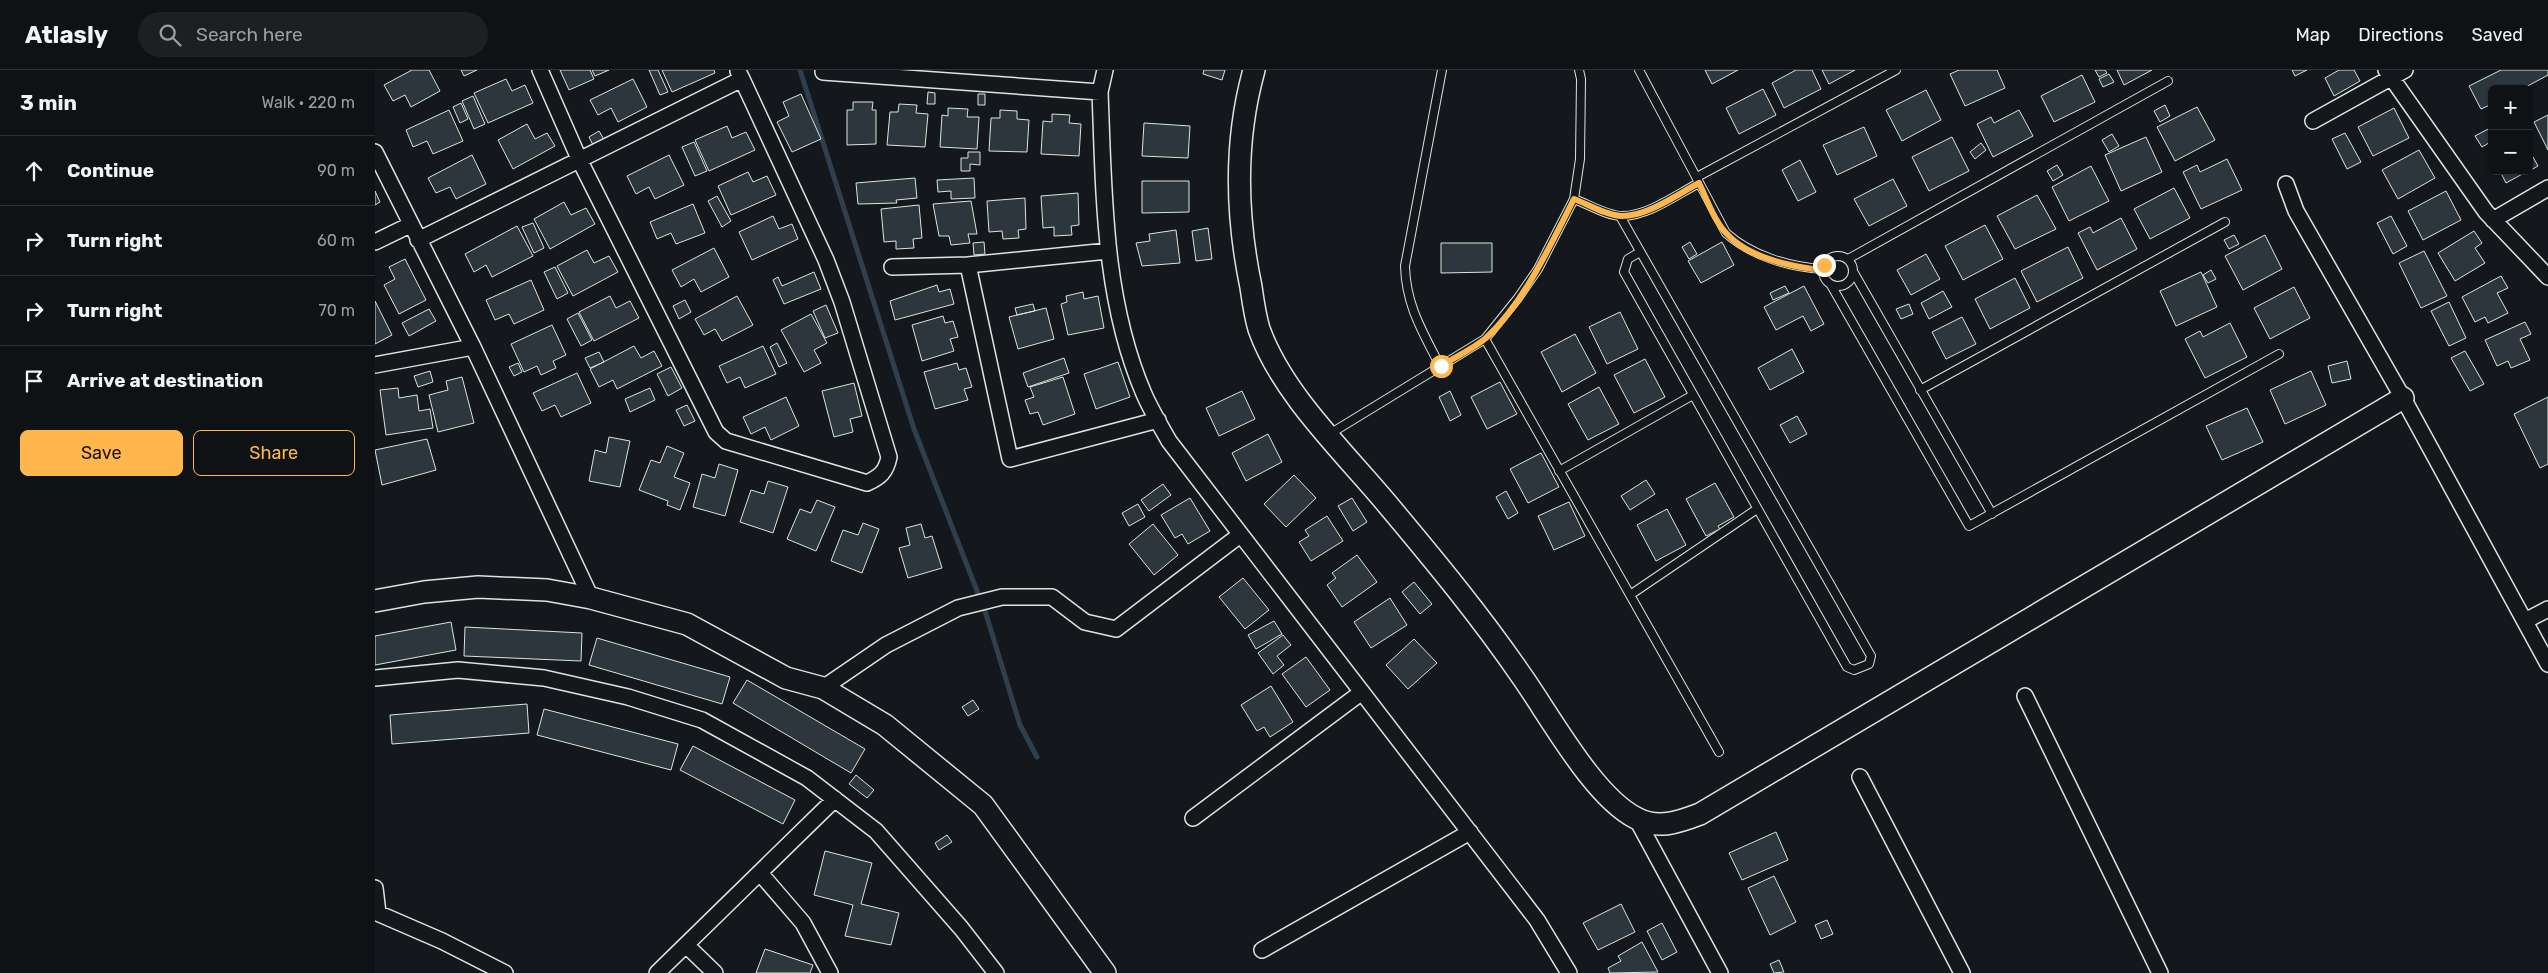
<!DOCTYPE html>
<html lang="en">
<head>
<meta charset="utf-8">
<style>
	:root { --surface:#0f1215; --page:#1d2022; --text:#f1f3f6; --muted:#9b9ea0; --line:#2f3234; --accent:#ffb74d }
	body { margin:0; font-family:Rubik,sans-serif; background:var(--page); color:var(--text) }
	.controls { position:absolute; right:15px; top:15px; display:grid; overflow:hidden; border-radius:8px; box-shadow:0 1px 4px #0004 }
	.controls button { width:45px; height:45px; display:grid; place-items:center; padding:0; border:0; border-bottom:1px solid var(--line); background:var(--surface); color:var(--text); font:25px sans-serif }
	.stop { position:absolute; width:15px; height:15px; margin:-11px; border:4px solid #ffb74d; border-radius:50%; background:#fff }
	.stop.end { background:#ffb74d; border-color:#fff; box-shadow:0 1px 5px #0008 }
	.list { margin:0; padding:0; list-style:none }
	h2 { display:flex; justify-content:space-between; align-items:center; height:65px; margin:0; padding:0 20px; font-size:21px }
	h2 small { font-size:16px; font-weight:400; color:var(--muted) }
	.list li { display:grid; grid-template-columns:32px 1fr auto; gap:15px; align-items:center; box-sizing:border-box; height:70px; padding:0 20px; border-top:1px solid var(--line) }
	.list b { display:block; font-size:19px; white-space:nowrap }
	.list em { font-size:16px; font-style:normal; color:var(--muted) }
	.actions { display:flex; gap:10px; padding:15px 20px }
	.actions a { flex:1; padding:11px 0; border:1px solid var(--accent); border-radius:8px; text-align:center; font-size:18px; color:var(--accent) }
	.actions .main { background:var(--accent); color:#111 }
	.icon { flex:none; width:28px; height:28px; fill:none; stroke:currentColor; stroke-width:2; stroke-linecap:round; stroke-linejoin:round }
	.map { position:relative; flex:none; width:2173px; height:903px; overflow:hidden }
	header { display:flex; align-items:center; gap:30px; box-sizing:border-box; height:70px; padding:0 25px; background:var(--surface); border-bottom:1px solid var(--line) }
	header strong { font-size:24px }
	nav { display:flex; gap:28px; margin-inline-start:auto; font-size:18px }
	.search { width:350px; height:45px; background:var(--page); display:flex; align-items:center; gap:12px; box-sizing:border-box; padding:0 18px; border-radius:28px; color:var(--muted); font-size:19px }
	main { display:flex }
	aside { flex:1; background:var(--surface) }
	.map>svg:first-child { display:block }
	.lines { fill:none; stroke-linecap:round; stroke-linejoin:round }
	.stream { stroke:#2f3f4d; stroke-width:5 }
	.building { fill:#2c363c; stroke:#d8e6dc }
	.lane-casing { stroke:#d8e6dc; stroke-width:10 }
	.street-casing { stroke:#d8e6dc; stroke-width:18 }
	.secondary-casing { stroke:#d8e6dc; stroke-width:24 }
	.lane { stroke:#14181c; stroke-width:8 }
	.street { stroke:#14181c; stroke-width:15 }
	.secondary { stroke:#14181c; stroke-width:21 }
	.route { stroke:#ffb74d; stroke-width:6 }
</style>
</head>
<body>
<header>
<strong>Atlasly</strong>
<div class="search"><svg class="icon" aria-label="search" viewBox="0 0 24 24"><circle cx="10" cy="10" r="6"/><path d="M15 15l6 6"/></svg>Search here</div>
<nav><a>Map</a><a>Directions</a><a>Saved</a></nav>
</header>
<main>
<aside>
<h2>3 min<small>Walk · 220 m</small></h2>
<ul class="list">
<li><svg class="icon" aria-label="ahead" viewBox="0 0 24 24"><path d="M12 20V5M6 11l6-6 6 6"/></svg><div><b>Continue</b></div><em>90 m</em></li>
<li><svg class="icon" aria-label="right" viewBox="0 0 24 24"><path d="M7 20v-9h11M14 6l5 5-5 5"/></svg><div><b>Turn right</b></div><em>60 m</em></li>
<li><svg class="icon" aria-label="right" viewBox="0 0 24 24"><path d="M7 20v-9h11M14 6l5 5-5 5"/></svg><div><b>Turn right</b></div><em>70 m</em></li>
<li><svg class="icon" aria-label="arrive" viewBox="0 0 24 24"><path d="M6 21V4h12l-3 4 3 4H6"/></svg><div><b>Arrive at destination</b></div></li>
</ul>
<div class="actions"><a class="main">Save</a><a>Share</a></div>
</aside>
<div class="map">
<svg width="2173" height="903" viewBox="0 0 2173 903">
	<rect width="100%" height="100%" fill="#14181c"/>
	<g class="lines">
		<!-- stream -->
		<path class="stream" d="M425,0L539,359L611,544L645,655L662,687"/>
	</g>
	<!-- building -->
	<path class="building" d="M37,0H54L65,21L36,37L30,25L18,31L9,15Z
		M86,0H102L89,6Z
		M185,0H215L219,9L194,20Z
		M217,0H234L220,6Z
		M274,0H283L293,22L285,25Z
		M287,0H339L340,3L297,22Z
		M829,0H850L847,10L828,4Z
		M1330,0H1363L1337,14Z
		M1421,0H1437L1446,19L1409,38L1397,13Z
		M1447,0H1480L1454,14Z
		M1584,0H1622L1630,18L1590,36L1575,4Z
		M1720,0H1730L1732,3L1724,7Z
		M1742,0H1777L1749,15Z
		M1917,0H1932L1920,6Z
		M1964,0H1979L1985,11L1959,26L1950,8Z
		M2126,0H2173V5L2147,19H2117V34L2106,39L2094,16Z
		M1734,4L1739,12L1728,17L1724,9Z
		M1707,5L1720,32L1679,52L1666,26Z
		M131,9L137,21L150,15L158,33L113,53L99,23Z
		M258,9L272,37L243,52L236,38L223,45L215,30Z
		M1388,19L1401,45L1364,64L1351,38Z
		M1551,20L1566,50L1527,71L1511,40Z
		M553,22L560,23V34H552Z
		M426,24L446,69L417,82L402,52L414,46L408,32Z
		M603,24H610V35H603Z
		M98,26L110,54L99,59L87,31Z
		M478,32H498L497,40H501V74L472,75V40H478Z
		M86,33L93,49L85,53L78,37Z
		M524,34L542,35L541,43L553,44L550,77L512,75L515,42H523Z
		M1790,35L1795,46L1785,52L1779,41Z
		M1822,37L1840,70L1800,91L1782,57Z
		M573,38L593,39L592,47H604L602,79L565,77L567,45L573,46Z
		M2019,38L2034,68L1998,86L1983,57Z
		M74,40L88,71L58,84L52,71L38,77L31,60Z
		M625,40L642,41V49L654,50L652,82L614,81L616,48H625Z
		M1644,40L1658,66L1618,87L1602,54L1616,47L1619,53Z
		M677,44L695,45L694,53L706,54L704,86L666,84L668,51L677,52Z
		M2173,45V80L2159,52Z
		M769,53L815,56L813,88L767,86Z
		M152,54L160,69L172,63L180,76L138,99L123,70Z
		M352,56L357,68L371,62L380,80L334,101L320,70Z
		M1489,57L1502,86L1462,105L1448,75Z
		M2117,57V71L2107,77L2100,66Z
		M224,61L230,71L219,77L214,67Z
		M1970,63L1986,92L1972,99L1957,69Z
		M1737,64L1744,76L1734,82L1727,70Z
		M1577,67L1594,101L1554,121L1537,87Z
		M1771,67L1787,102L1746,121L1730,85Z
		M319,72L332,101L320,106L307,77Z
		M1606,73L1611,80L1600,89L1595,82Z
		M2044,80L2060,108L2023,129L2007,100Z
		M2154,80L2163,96L2154,101Z
		M593,82H605V95L595,94V101H586V88H593Z
		M97,85L111,114L81,129L75,117L61,123L53,108Z
		M294,85L309,115L280,129L274,117L261,124L252,106Z
		M1852,89L1867,120L1826,139L1808,102L1822,95L1825,102Z
		M1425,90L1441,122L1423,131L1407,100Z
		M1682,95L1688,105L1678,111L1672,101Z
		M1716,96L1734,131L1694,151L1677,117Z
		M2125,101H2153L2131,113Z
		M373,102L378,112L392,106L401,125L356,145L343,116Z
		M540,108L542,128L521,130L522,133L483,134L481,113Z
		M599,108L600,128L576,129V121L563,122L562,110Z
		M1518,109L1532,136L1494,156L1479,129Z
		M767,111H814V142L767,143Z
		M1799,118L1815,148L1775,169L1759,139Z
		M0,121L5,132L0,135Z
		M2071,121L2086,150L2048,170L2033,141Z
		M703,123L704,155L696,156L697,165L679,166V157L668,158L666,126Z
		M1662,125L1681,159L1640,179L1622,146Z
		M342,126L356,151L347,157L333,131Z
		M650,128L651,159L643,160L644,168L628,169L627,161L614,162L612,131Z
		M596,131L602,164H593L595,173L576,175L574,166H564L558,134Z
		M189,132L196,145L211,138L220,154L175,179L159,149Z
		M318,134L330,163L301,174L296,163L282,169L275,152Z
		M544,135L547,168L538,169L539,178L521,179V171L509,172L506,139Z
		M398,146L404,159L417,154L423,169L377,190L364,162Z
		M2016,146L2032,176L2018,184L2002,153Z
		M1746,148L1762,179L1722,200L1703,163L1715,157L1718,163Z
		M158,153L169,178L159,183L147,157Z
		M1610,155L1628,189L1588,210L1570,176Z
		M142,156L158,186L117,207L111,195L99,202L90,184Z
		M833,158L837,189L821,191L817,161Z
		M801,160L805,193L767,196L761,173L775,171L774,164Z
		M2099,161L2107,173L2100,178L2110,193L2080,211L2063,183Z
		M1859,165L1864,174L1854,179L1849,170Z
		M1890,165L1907,199L1868,220L1850,186Z
		M609,172L610,184L599,185L598,173Z
		M1315,172L1322,184L1314,189L1307,177Z
		M1347,172L1359,195L1326,213L1313,191Z
		M1066,173H1117V202L1066,203Z
		M1693,177L1708,208L1662,232L1646,201Z
		M339,178L354,207L326,222L319,209L306,217L297,200Z
		M212,180L219,193L234,186L243,202L198,226L182,196Z
		M2049,181L2072,226L2046,238L2024,193Z
		M1551,184L1565,209L1536,225L1522,200Z
		M30,189L51,230L24,244L9,215L20,209L14,197Z
		M180,197L193,223L182,229L169,202Z
		M1836,200L1841,209L1833,213L1828,205Z
		M439,202L446,219L409,234L398,210L403,207L407,216Z
		M1826,202L1842,237L1801,256L1785,221Z
		M2126,206L2133,218L2122,223L2133,243L2113,253L2110,247L2100,252L2087,227Z
		M1640,208L1655,238L1615,259L1600,229Z
		M156,210L169,240L139,254L134,244L120,250L111,230Z
		M562,215L564,222L575,219L579,234L520,250L515,231Z
		M1410,216L1414,223L1398,230L1395,223Z
		M1429,216L1449,254L1436,261L1428,246L1401,260L1389,237Z
		M1919,217L1935,248L1895,269L1879,238Z
		M1568,221L1577,237L1554,249L1546,233Z
		M708,222L709,229L723,226L729,258L693,265L686,234L692,232L691,226Z
		M235,226L241,238L255,231L264,248L219,271L204,242Z
		M362,226L378,255L347,271L340,259L329,265L320,249Z
		M310,230L316,242L304,249L298,236Z
		M0,231L17,265L0,274Z
		M2074,232L2091,268L2074,276L2056,241Z
		M658,234L660,241L642,245L640,238Z
		M1534,234L1538,244L1526,249L1521,239Z
		M451,235L463,263L450,268L438,241Z
		M671,238L679,269L643,279L634,247Z
		M54,239L61,251L34,266L27,253Z
		M1245,242L1263,279L1232,294L1214,257Z
		M203,243L217,270L206,276L192,249Z
		M436,244L452,273L439,280L446,293L429,302L406,260Z
		M568,246L570,253L578,251L583,267L575,269L579,281L547,291L537,255Z
		M1587,247L1601,274L1571,289L1557,262Z
		M2150,252L2156,264L2145,269L2155,290L2136,298L2133,291L2122,296L2110,270Z
		M1855,253L1872,287L1830,308L1810,269L1825,261L1828,267Z
		M177,255L191,285L178,291L181,298L166,305L162,296L149,302L136,274Z
		M1200,264L1221,303L1187,322L1166,282Z
		M402,273L412,293L404,297L395,277Z
		M259,276L266,288L279,281L287,296L242,319L238,310L224,317L215,299Z
		M388,276L401,304L370,318L365,307L352,313L344,296Z
		M1417,279L1429,302L1395,320L1383,298Z
		M2090,281L2109,314L2095,321L2076,288Z
		M224,282L229,292L215,298L210,288Z
		M689,288L694,303L653,317L648,303Z
		M1270,289L1290,327L1259,343L1239,305Z
		M1972,291L1976,309L1957,313L1953,296Z
		M743,292L755,327L721,339L709,304Z
		M143,293L147,302L139,306L134,297Z
		M582,293L584,300L591,298L597,317L589,319L593,330L560,339L549,302Z
		M296,297L307,318L293,326L282,304Z
		M55,301L58,312L43,317L39,306Z
		M1936,301L1951,335L1910,354L1895,320Z
		M202,303L216,333L186,347L180,335L167,341L158,323Z
		M87,307L99,353L63,362L54,325L73,320L71,311Z
		M688,307L700,344L668,355L663,342L655,344L650,330L659,327L655,317Z
		M1125,312L1142,344L1112,359L1096,327Z
		M479,313L487,346L475,349L478,362L459,367L447,321Z
		M1224,317L1244,354L1213,370L1193,334Z
		M23,318L24,328L42,325L44,341L55,339L58,358L11,365L5,320Z
		M275,318L280,330L255,342L250,329Z
		M867,321L880,349L844,366L831,338Z
		M1075,321L1086,345L1075,351L1064,327Z
		M411,327L424,356L396,370L390,357L376,364L368,347Z
		M2173,327V394L2165,398L2139,344Z
		M312,335L320,351L309,356L301,340Z
		M1872,338L1888,372L1847,390L1831,356Z
		M1422,346L1432,364L1415,373L1405,355Z
		M893,364L907,392L871,411L857,383Z
		M234,367L255,371L245,417L214,411L220,380L231,383Z
		M52,369L61,400L7,415L0,380Z
		M292,376L309,383L299,407L315,413L305,440L292,435L293,431L264,420L276,390L285,393Z
		M1166,383L1184,417L1153,433L1135,399Z
		M344,394L363,400L350,446L318,437L327,404L340,408Z
		M919,405L941,428L911,457L889,434Z
		M1271,410L1280,424L1255,440L1246,426Z
		M393,411L413,417L398,463L365,452L376,420L389,424Z
		M1340,413L1359,447L1343,456L1345,459L1331,466L1311,429Z
		M788,414L796,425L774,441L766,430Z
		M1131,421L1143,443L1133,449L1121,427Z
		M815,428L835,461L813,474L807,464L800,468L786,445Z
		M977,428L992,452L978,461L963,436Z
		M442,430L460,437L441,481L412,469L425,439L436,443Z
		M1194,432L1210,466L1179,480L1163,446Z
		M763,434L770,447L754,456L747,443Z
		M1292,439L1311,475L1281,491L1262,455Z
		M952,446L968,471L936,491L924,472L934,466L930,460Z
		M488,453L504,459L487,503L456,491L468,460L483,465Z
		M546,454L550,468L557,466L567,498L533,508L524,478L535,475L531,458Z
		M778,454L803,485L779,505L754,474Z
		M982,485L1002,512L967,537L952,515L961,508L957,503Z
		M868,508L894,540L870,559L844,527Z
		M1039,512L1057,534L1045,544L1027,522Z
		M1015,528L1032,555L996,578L979,552Z
		M899,551L907,564L881,579L873,565Z
		M76,552L81,580L0,595V566Z
		M90,557L207,563L206,591L89,586Z
		M908,565L916,575L902,586L909,595L898,604L883,583Z
		M222,568L355,607L347,634L214,595Z
		M1039,569L1062,593L1033,619L1011,595Z
		M931,587L955,620L931,637L907,604Z
		M372,610L490,679L476,703L358,633Z
		M896,616L918,652L895,667L889,657L882,661L866,635Z
		M598,630L604,639L593,646L587,637Z
		M152,634L154,663L17,674L15,645Z
		M169,639L303,674L296,700L162,665Z
		M318,676L420,730L408,754L305,700Z
		M481,705L499,720L492,728L474,714Z
		M1401,762L1413,790L1367,810L1354,783Z
		M572,765L577,772L564,780L560,773Z
		M450,781L497,793L486,834L524,843L516,875L470,866L478,835L439,825Z
		M1399,806L1421,852L1395,865L1373,818Z
		M1246,834L1260,862L1223,880L1208,853Z
		M1452,850L1458,864L1446,869L1440,855Z
		M1287,853L1302,882L1287,890L1272,861Z
		M1267,872L1283,902L1235,903L1233,898L1246,891L1243,886Z
		M390,879L438,895L435,903H381Z
		M1404,890L1409,902L1399,903L1395,894Z"/>
	<g class="lines">
		<defs>
			<path id="lane" d="M1264,0L1351,163C1377,186 1414,197 1448,199
				M1322,107L1521,0
				M1199,129C1213,134 1232,146 1247,146C1273,146 1301,125 1324,113
				M1245,146L1496,586L1494,594L1479,600L1472,597L1249,202L1253,189L1265,182
				M1448 201a15 15 0 1 1 30 0a15 15 0 1 1-30 0Z
				M1473,189L1793,11
				M1479,203L1617,444
				M1456,215L1594,456L1904,284
				M1110,269L1344,682
				M1065,296C1048,262 1031,236 1030,196L1067,0
				M1545,320L1850,152
				M953,365L1110,269L1143,228L1163,199L1199,129L1205,89L1206,9L1204,0
				M1184,401L1318,325
				M1255,525L1382,439"/>
			<path id="street" d="M165,0L205,91L341,362L351,371L492,413C505,407 511,402 514,387L467,232L451,190L367,9
				M730,0L725,22C729,123 728,229 769,324C776,340 785,355 794,371L1162,850L1194,903
				M2011,0L2111,142L2173,207
				M448,2L725,22
				M1938,51L2030,0
				M0,82L98,277L216,528
				M1911,114L1921,141L2028,328L2173,594
				M2118,150L2173,118
				M43,170L367,9L363,1
				M0,172L35,155
				M593,195L635,389L783,350
				M517,197L593,195L733,181
				M0,295L98,277
				M2150,551L2173,539
				M0,608L83,600L169,608L253,627L327,650L432,708L501,761L586,858L621,903
				M448,618L511,575L583,538L627,527H677L710,552L741,559L865,465
				M1650,626L1785,903
				M1485,707L1587,903
				M818,748L987,622
				M1261,748L1345,903
				M385,803L428,853L455,903
				M0,818L3,843
				M0,842L67,871L130,903
				M311,875L340,903
				M887,880L1095,762
				M282,903L460,729"/>
			<path id="secondary" d="M879,0C859,72 861,145 876,217C878,231 880,246 884,259C907,324 969,382 1013,435C1060,491 1107,548 1148,608C1176,648 1219,727 1261,748C1283,760 1304,752 1325,744L2028,328
				M0,531L49,522L103,517L172,520L216,528L312,554L411,608L448,618L510,655L608,735L730,903"/>
		</defs>
		<!-- lane casing -->
		<use href="#lane" class="lane-casing"/>
		<!-- street casing -->
		<use href="#street" class="street-casing"/>
		<!-- secondary casing -->
		<use href="#secondary" class="secondary-casing"/>
		<!-- lane -->
		<use href="#lane" class="lane"/>
		<!-- street -->
		<use href="#street" class="street"/>
		<!-- secondary -->
		<use href="#secondary" class="secondary"/>
	</g>
	<g class="lines">
		<!-- route -->
		<path class="route" d="M1066,296C1080,287 1098,279 1111,268C1149,233 1176,174 1199,129C1213,134 1232,146 1247,146C1273,146 1301,125 1324,113C1332,129 1339,151 1352,164C1374,188 1417,197 1448,200L1449,195"/>
	</g>
</svg>
<div class="controls">
<button>+</button>
<button>−</button>
</div>
<div class="stop" style="left:1066px;top:296px"></div>
<div class="stop end" style="left:1449px;top:195px"></div>
</div>
</main>
</body>
</html>
